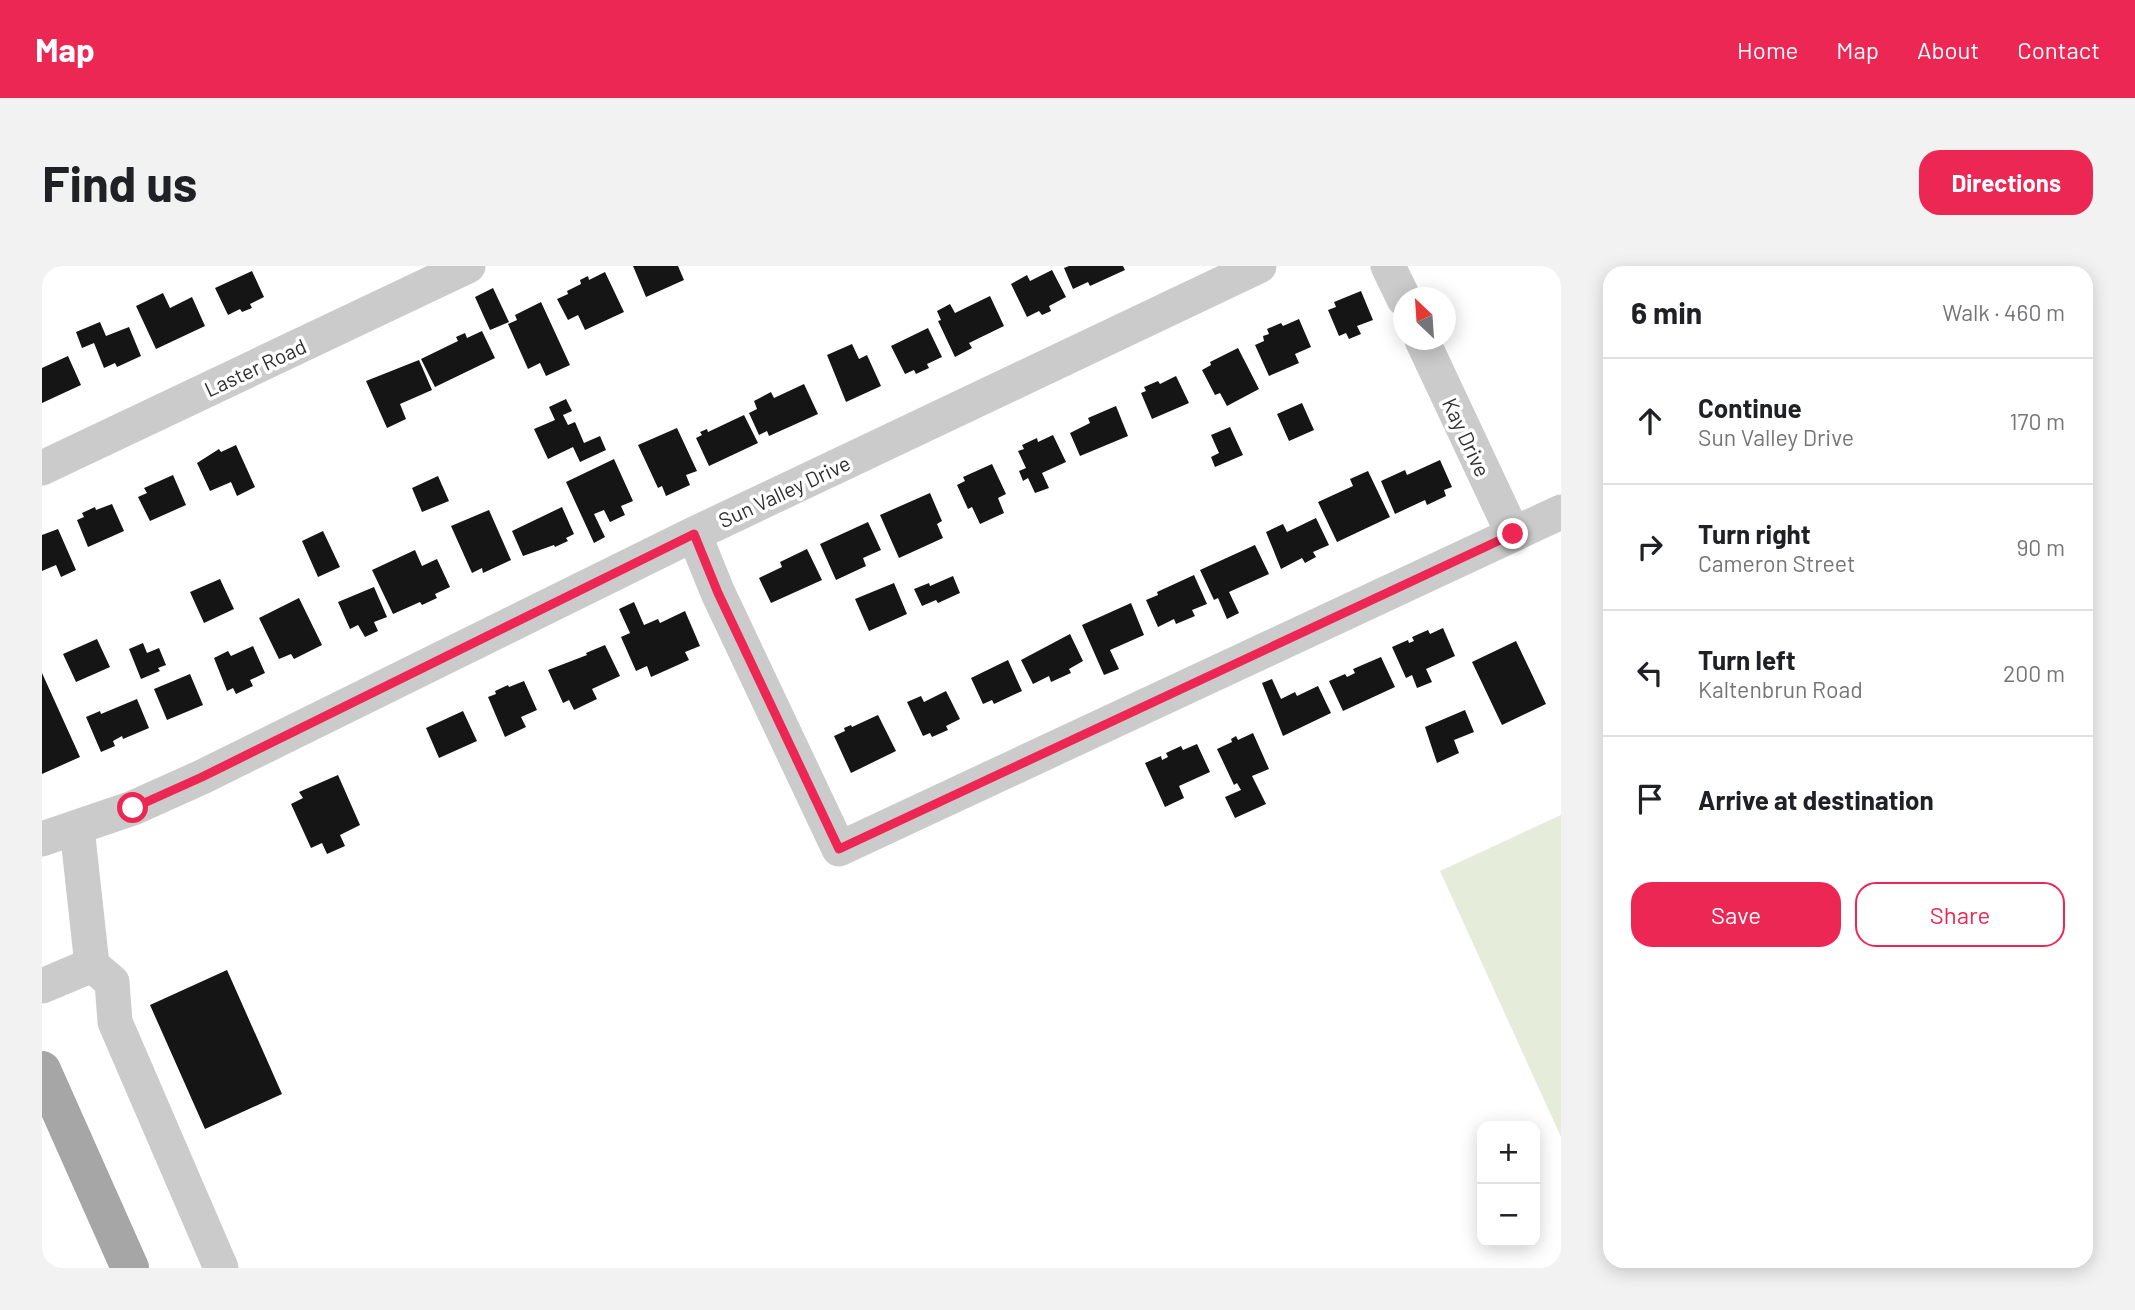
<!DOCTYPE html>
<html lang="en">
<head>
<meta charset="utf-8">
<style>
	:root { --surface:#fff; --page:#f2f2f2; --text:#202124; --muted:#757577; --line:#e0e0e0; --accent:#ed2754 }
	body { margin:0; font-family:Barlow,sans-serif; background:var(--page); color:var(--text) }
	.controls { position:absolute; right:21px; bottom:21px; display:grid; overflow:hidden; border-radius:14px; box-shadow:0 4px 18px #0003 }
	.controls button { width:63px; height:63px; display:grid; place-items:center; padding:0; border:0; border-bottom:2px solid var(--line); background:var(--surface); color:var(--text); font:35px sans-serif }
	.compass { position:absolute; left:1351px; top:21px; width:63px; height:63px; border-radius:50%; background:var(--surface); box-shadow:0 4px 18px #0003; rotate:335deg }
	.stop { position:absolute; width:21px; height:21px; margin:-16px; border:5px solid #ed2754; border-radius:50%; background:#fff }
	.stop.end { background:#ed2754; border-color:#fff; box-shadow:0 2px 7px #0008 }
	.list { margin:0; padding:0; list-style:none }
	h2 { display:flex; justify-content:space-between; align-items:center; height:91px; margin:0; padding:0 28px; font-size:30px }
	h2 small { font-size:23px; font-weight:400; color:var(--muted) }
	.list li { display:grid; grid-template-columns:46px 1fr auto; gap:21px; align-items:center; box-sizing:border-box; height:126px; padding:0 28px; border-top:2px solid var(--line) }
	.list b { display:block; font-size:26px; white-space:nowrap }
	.list p { margin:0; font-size:23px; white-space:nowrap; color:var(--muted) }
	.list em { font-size:23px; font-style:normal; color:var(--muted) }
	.actions { display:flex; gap:14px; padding:21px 28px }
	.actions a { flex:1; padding:16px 0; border:2px solid var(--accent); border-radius:21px; text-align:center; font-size:24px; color:var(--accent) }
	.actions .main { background:var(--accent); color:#fff }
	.icon { flex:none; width:38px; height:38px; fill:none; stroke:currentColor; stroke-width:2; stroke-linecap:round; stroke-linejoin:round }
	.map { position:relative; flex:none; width:1519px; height:1002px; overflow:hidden; border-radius:21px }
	header { display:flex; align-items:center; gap:42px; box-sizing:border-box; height:98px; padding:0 35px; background:var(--accent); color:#fff }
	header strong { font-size:33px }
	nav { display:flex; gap:38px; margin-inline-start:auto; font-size:24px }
	.intro { display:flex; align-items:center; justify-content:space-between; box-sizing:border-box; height:168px; padding:0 42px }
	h1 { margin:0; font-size:49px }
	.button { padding:18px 32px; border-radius:21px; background:var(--accent); color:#fff; font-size:24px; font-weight:700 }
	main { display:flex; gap:42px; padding:0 42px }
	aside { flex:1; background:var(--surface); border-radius:21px; box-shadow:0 4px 18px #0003 }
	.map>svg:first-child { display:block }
	.green { fill:#e6ecda }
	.building { fill:#151515 }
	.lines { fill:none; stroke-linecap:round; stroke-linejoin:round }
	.minor { stroke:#cbcbcb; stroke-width:35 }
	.major { stroke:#a6a6a6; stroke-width:38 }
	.route { stroke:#ed2754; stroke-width:9 }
	.labels { text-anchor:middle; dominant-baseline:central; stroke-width:7; stroke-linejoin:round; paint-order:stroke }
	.street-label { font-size:21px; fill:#2e2e2e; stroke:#fff }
</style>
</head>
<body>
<header>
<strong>Map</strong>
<nav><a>Home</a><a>Map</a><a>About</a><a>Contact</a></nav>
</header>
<div class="intro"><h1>Find us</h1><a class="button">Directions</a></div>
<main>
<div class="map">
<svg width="1519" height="1002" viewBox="0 0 1519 1002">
	<rect width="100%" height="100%" fill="#fff"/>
	<!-- green -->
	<path class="green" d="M1519,549V871L1398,605Z"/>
	<!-- building -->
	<path class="building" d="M591,0H636L642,14L604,31Z
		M1027,0H1081L1083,4L1048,20L1046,16L1031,23L1022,2Z
		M1010,4L1024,31L1007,40L1009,45L1000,49L997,45L985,51L969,18L985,9L988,15Z
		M210,5L222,31L208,38L210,42L200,46L198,43L186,49L173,22Z
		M563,6L582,46L543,64L536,49L526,54L515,33L526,28L525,25L539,18L538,14L546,10L547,14Z
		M451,22L467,56L448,64L433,31Z
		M1319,25L1331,54L1315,60L1319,68L1307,73L1304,67L1297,70L1286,44L1294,41L1292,36Z
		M121,27L128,42L150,31L163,60L114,83L94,40Z
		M948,30L962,60L927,77L930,82L913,91L896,55L899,54L895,45L908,38L913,47Z
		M499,36L528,99L504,110L498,97L486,103L466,58L475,54L473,49Z
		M1257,53L1269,81L1253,88L1257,97L1227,110L1213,79L1222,75L1221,70L1227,68L1225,63L1239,57L1241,60Z
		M58,56L64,70L87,61L99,90L75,101L73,97L62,102L52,77L40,82L34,66Z
		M886,62L900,91L885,98L887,102L874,108L872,104L863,108L849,80Z
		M440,65L453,92L393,121L379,93L416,75L414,71L423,67L425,72Z
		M810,78L817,93L825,89L839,120L804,136L785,89Z
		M1196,82L1217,123L1185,140L1178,127L1173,129L1160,104L1169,99L1168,96Z
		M26,90L39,119L0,137V102Z
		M377,94L390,124L358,138L364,153L345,162L324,115Z
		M1134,110L1147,137L1110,153L1099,127L1104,125L1102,121L1116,115L1118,118Z
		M762,118L776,148L727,170L725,165L717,169L707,147L715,143L712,135L729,126L732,132Z
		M524,133L530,145L521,149L526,159L533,156L542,177L558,170L564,184L538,196L531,181L506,193L492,163L513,154L507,141Z
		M1260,137L1272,164L1247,175L1235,148Z
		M1074,140L1086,170L1038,190L1028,167L1048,157L1046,152Z
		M702,149L716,177L667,200L654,172L660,169L658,166L665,163L666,166Z
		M1188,161L1201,189L1173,201L1169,191L1177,187L1169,169Z
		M635,162L655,205L644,209L648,219L624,230L620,220L616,222L596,179Z
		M1011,169L1024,196L1000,207L1007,222L993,227L986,212L981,215L977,205L984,202L976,185L982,183L980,179L995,172L996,176Z
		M194,179L213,221L195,230L189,216L168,225L155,197L177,183L179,186Z
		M572,193L591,235L579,240L583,249L568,256L562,244L552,248L563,271L552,277L524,216Z
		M1398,194L1410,221L1402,224L1404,230L1385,239L1383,234L1353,248L1339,215L1363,204L1365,209Z
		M950,198L964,228L956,232L962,247L938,258L930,241L926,243L915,219L923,215L921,211Z
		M1326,205L1348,251L1295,276L1276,236L1311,220L1308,213Z
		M131,209L144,239L108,255L96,231L105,227L102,222Z
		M396,210L407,235L380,246L370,222Z
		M888,227L900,255L895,258L901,272L857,292L838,249Z
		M70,238L82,265L46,281L35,254L42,251L40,247L53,241L54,244Z
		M520,241L532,268L524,272L526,275L513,281L512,279L481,290L470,265Z
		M447,244L469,294L441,307L440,302L430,307L409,260Z
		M1274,252L1287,279L1271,286L1274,291L1263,297L1260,292L1239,303L1224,266L1241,258L1245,266Z
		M826,256L839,284L821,292L824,300L794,314L778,278Z
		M16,263L34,304L19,311L14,299L0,305V269Z
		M281,265L298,301L276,311L260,275Z
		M1213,279L1227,308L1187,326L1197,347L1185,353L1176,332L1172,334L1158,304Z
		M765,283L780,314L729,337L717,312L740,301L738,296Z
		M373,284L380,300L395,293L408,321L393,328L395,332L380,339L378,336L351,348L330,304Z
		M1152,309L1165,338L1150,344L1153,350L1134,358L1132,353L1116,361L1104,334L1116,329L1115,326Z
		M911,310L918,327L896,337L894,334L880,340L872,323L887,317L888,320Z
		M178,313L192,343L162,357L148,326Z
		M852,317L865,348L827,365L813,333Z
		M332,321L345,351L332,356L336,365L323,371L316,359L308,363L296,336Z
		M257,332L280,379L252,393L249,388L237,393L217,352Z
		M592,336L602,359L616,353L618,357L643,345L658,380L643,386L647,394L609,411L605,400L594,405L579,371L588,367L577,343Z
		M1089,337L1102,369L1068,384L1077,403L1062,409L1040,359Z
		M1401,362L1413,390L1384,403L1390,416L1375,422L1370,409L1364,412L1350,381L1366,374L1367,377L1372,375L1370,371L1386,364L1388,368Z
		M1028,368L1041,395L1027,403L1029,407L1009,416L1007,410L991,418L979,394Z
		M55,373L68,401L34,416L21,388Z
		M1474,375L1504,438L1460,459L1430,396Z
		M101,377L105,387L117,382L124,399L116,402L118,405L99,413L87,383Z
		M563,379L578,410L550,423L555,433L532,444L527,434L521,437L506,404L545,389L544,387Z
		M211,380L223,407L208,414L211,420L194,428L191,422L185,425L172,392L186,385L189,390Z
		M1339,391L1353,421L1301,445L1287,415L1303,408L1305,411L1313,407L1311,403Z
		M966,394L980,425L952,438L950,434L941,438L929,412Z
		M0,407L38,491L0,508Z
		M148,408L161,439L125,454L112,423Z
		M1230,413L1239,433L1253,426L1255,430L1276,420L1289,447L1241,470L1220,417Z
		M482,415L495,444L479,451L484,461L463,471L446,431L454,428L453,425L466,419L467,421Z
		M904,425L918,453L904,460L906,464L890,471L888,467L881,470L865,436L879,430L882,436Z
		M95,433L107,462L81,473L80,470L71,475L73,480L59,486L44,451L58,445L59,448Z
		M1423,444L1432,466L1412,474L1417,487L1395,497L1383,461Z
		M421,445L435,475L397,492L384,462Z
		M836,449L854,485L809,507L792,470L803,465L802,462L809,459L810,461Z
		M1211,467L1227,503L1210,510L1224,538L1193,552L1183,531L1199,524L1195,517L1192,519L1175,483L1190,476L1189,473L1194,470L1196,474Z
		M1155,478L1168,506L1137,520L1142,532L1123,541L1103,497L1119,490L1120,494L1126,491L1124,487L1139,480L1141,484Z
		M296,509L318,559L298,569L303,580L285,588L280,577L269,582L249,538L261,532L257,526Z
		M185,704L240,828L163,863L108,739Z"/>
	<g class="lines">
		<!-- minor -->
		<path class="minor" d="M1346,0L1362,33
			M1380,74L1471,268
			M0,202L426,0
			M652,268L676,327L797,583L1519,246
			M35,562L50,699L70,716L73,756L179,1002
			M0,573L91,542L160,511L652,268L1217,0
			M0,720L50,699"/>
		<!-- major -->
		<path class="major" d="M0,804L88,1002"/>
	</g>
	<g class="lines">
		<!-- route -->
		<path class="route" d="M91,542L160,511L652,268L676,327L797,583L1471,268"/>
	</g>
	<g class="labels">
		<!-- street labels -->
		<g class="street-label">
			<text transform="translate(213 101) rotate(-25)">Laster Road</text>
			<text transform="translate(1425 171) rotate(65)">Kay Drive</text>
			<text transform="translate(742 225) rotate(-25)">Sun Valley Drive</text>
		</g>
	</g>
</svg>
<div class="controls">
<button>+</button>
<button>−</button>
</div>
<svg class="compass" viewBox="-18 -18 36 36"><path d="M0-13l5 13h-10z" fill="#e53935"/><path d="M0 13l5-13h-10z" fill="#757577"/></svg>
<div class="stop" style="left:91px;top:542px"></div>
<div class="stop end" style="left:1471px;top:268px"></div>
</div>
<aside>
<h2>6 min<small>Walk · 460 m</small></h2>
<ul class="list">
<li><svg class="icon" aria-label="ahead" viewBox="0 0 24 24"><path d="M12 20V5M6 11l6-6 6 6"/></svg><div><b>Continue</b><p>Sun Valley Drive</p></div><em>170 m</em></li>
<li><svg class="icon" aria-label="right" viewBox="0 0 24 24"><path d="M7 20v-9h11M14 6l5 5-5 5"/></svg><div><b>Turn right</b><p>Cameron Street</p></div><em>90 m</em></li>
<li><svg class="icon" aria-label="left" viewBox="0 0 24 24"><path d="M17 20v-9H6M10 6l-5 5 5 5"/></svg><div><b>Turn left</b><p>Kaltenbrun Road</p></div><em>200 m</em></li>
<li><svg class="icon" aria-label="arrive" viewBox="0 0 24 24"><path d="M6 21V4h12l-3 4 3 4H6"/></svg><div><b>Arrive at destination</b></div></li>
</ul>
<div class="actions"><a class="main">Save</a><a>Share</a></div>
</aside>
</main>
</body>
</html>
